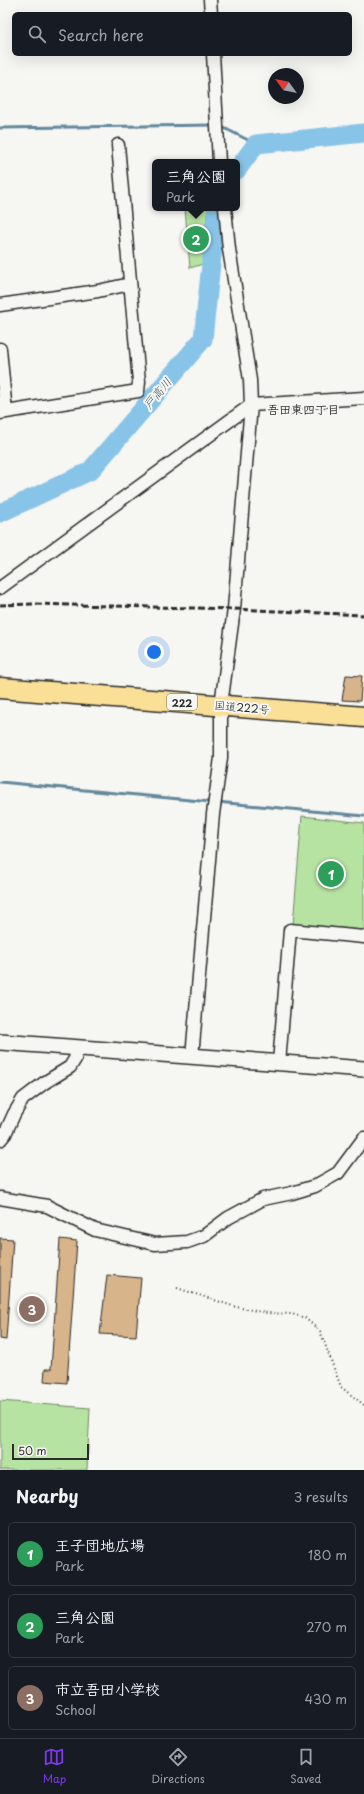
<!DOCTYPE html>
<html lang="en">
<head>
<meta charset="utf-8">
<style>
	:root { --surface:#171b24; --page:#20242c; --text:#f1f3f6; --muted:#9ea1a6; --line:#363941; --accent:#7c3aed }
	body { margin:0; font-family:"Playpen Sans","Klee One",sans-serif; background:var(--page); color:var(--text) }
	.compass { position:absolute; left:268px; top:68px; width:36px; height:36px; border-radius:50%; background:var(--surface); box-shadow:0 4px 16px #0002; rotate:303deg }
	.scale { position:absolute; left:12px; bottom:10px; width:77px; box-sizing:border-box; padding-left:4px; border:2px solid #2b2b2b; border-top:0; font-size:11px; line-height:14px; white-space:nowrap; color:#2b2b2b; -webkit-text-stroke:3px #f6f6f2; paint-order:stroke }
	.you { position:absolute; left:154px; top:652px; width:14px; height:14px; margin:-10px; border:3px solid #fff; border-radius:50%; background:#1a73e8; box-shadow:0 0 0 6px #1a73e833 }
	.badge { display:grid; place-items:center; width:26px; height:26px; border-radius:50%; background:var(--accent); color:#fff; font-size:13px; font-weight:700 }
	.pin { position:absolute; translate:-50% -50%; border:2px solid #fff; box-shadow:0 1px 4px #0006 }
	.popup { position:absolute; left:152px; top:159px; width:88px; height:52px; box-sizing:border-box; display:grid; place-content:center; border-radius:6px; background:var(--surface); filter:drop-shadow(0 1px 3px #0005); font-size:13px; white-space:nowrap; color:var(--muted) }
	.popup b { font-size:15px; color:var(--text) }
	.popup::after { content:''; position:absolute; left:50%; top:100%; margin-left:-8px; border:8px solid transparent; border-top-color:var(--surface) }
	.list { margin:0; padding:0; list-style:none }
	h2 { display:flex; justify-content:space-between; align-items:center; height:52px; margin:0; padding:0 16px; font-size:17px }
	h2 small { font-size:13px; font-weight:400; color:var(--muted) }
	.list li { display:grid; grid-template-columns:26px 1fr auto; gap:12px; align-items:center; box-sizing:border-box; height:64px; margin:0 8px 8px; padding:0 8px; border:1px solid var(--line); border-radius:6px }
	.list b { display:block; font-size:15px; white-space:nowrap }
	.list p { margin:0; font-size:13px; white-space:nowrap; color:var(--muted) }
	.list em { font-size:13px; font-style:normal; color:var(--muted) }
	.icon { flex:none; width:22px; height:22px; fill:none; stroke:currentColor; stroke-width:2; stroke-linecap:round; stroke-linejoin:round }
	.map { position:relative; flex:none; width:364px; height:1470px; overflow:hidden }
	.search { position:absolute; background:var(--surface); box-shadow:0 4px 16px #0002; left:12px; right:12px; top:12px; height:44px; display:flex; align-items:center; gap:10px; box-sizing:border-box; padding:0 14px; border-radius:6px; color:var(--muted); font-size:15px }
	.sheet { height:268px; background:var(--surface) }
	nav { display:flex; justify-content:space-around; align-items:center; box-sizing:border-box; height:56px; border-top:1px solid var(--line); background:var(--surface); font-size:11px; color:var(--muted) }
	nav a { display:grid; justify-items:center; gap:2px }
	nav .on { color:var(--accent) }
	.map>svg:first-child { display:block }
	.green { fill:#b6e3a1; stroke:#708766 }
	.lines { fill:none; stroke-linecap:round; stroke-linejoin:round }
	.stream { stroke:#63879c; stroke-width:3 }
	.river { stroke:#88c4e8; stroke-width:19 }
	.building { fill:#d8b48a; stroke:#2b2b2b }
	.minor-casing { stroke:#2b2b2b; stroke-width:15 }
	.tertiary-casing { stroke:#2b2b2b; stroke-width:18 }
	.trunk-casing { stroke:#2b2b2b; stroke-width:23 }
	.path { stroke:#2b2b2b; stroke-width:2; stroke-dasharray:1 3; stroke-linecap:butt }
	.minor { stroke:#f6f6f2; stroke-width:12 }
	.tertiary { stroke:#f6f6f2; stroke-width:15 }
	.trunk { stroke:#fadf96; stroke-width:20 }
	.rail { stroke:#2b2b2b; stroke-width:3; stroke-dasharray:6 3; stroke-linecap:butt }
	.labels { text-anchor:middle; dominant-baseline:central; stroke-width:4; stroke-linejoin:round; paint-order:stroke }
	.shield { fill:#f6f6f2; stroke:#686867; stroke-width:1 }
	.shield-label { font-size:10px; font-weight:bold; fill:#2b2b2b }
	.street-label { font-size:11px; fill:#2b2b2b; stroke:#f6f6f2 }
	.water-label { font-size:12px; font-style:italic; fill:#475964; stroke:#f6f6f2 }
	.neighbourhood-label { font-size:12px; font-weight:bold; fill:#2b2b2b; stroke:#f6f6f2 }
</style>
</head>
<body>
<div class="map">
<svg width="364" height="1470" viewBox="0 0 364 1470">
	<rect width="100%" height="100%" fill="#f6f6f2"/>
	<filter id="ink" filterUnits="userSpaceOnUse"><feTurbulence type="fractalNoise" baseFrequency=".025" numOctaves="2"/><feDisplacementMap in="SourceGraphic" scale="8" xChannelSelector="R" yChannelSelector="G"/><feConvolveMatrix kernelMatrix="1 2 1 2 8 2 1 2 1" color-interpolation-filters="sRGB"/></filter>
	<g filter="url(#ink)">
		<!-- green -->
		<path class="green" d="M185,208H210L207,214L203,264L190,268Z
			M302,816L364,823V930L293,924Z
			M0,1401L90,1408L87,1470H0Z"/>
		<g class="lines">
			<!-- stream -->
			<path class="stream" d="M220,126L256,144
				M0,128L214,125
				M0,782L211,802
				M217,802L364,816"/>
			<!-- river -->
			<path class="river" d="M237,170L256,144L364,133
				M0,513L90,471L203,339L217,208"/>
		</g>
		<!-- building -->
		<path class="building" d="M346,675L362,676L360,701L342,700Z
			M0,1238L13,1239L6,1340L0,1339Z
			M60,1239L77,1241L67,1383L44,1381L45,1369H51Z
			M107,1275L141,1278L136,1336L100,1334Z"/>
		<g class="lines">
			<defs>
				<path id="minor" d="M210,0L211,14
					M213,54L219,162
					M0,305L98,291L130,284
					M0,349L6,412
					M0,413L138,391L139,382L118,145
					M0,588L251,405L364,398
					M192,1057L213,814L221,758V705L234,609L251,405L250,380L229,249L225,208
					M279,1063L290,930L364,937
					M0,1140L5,1134L14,1114L23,1099L44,1083L70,1067L75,1059L77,1048
					M0,1198L47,1206L95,1230L155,1244L187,1242L204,1236L228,1218L263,1199L292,1193L315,1186L338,1173L364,1138"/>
				<path id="tertiary" d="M0,1042L364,1069"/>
				<path id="trunk" d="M0,688L364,717"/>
			</defs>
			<!-- minor casing -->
			<use href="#minor" class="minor-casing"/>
			<!-- tertiary casing -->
			<use href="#tertiary" class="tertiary-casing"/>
			<!-- trunk casing -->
			<use href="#trunk" class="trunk-casing"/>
			<!-- path -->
			<path class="path" d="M177,1288L236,1307L267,1313L292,1314L305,1318L320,1331L341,1387L364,1405"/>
			<!-- minor -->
			<use href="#minor" class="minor"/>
			<!-- tertiary -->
			<use href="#tertiary" class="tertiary"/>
			<!-- trunk -->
			<use href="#trunk" class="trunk"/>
			<!-- rail -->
			<path class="rail" d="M0,605L32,604L234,609L364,615"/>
		</g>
	</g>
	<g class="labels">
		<!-- shield labels -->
		<rect class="shield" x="167" y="694" width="30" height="16" rx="3"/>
		<g class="shield-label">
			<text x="182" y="702">222</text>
		</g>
		<!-- street labels -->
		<g class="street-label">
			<text transform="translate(242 707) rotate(5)">国道222号</text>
		</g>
		<!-- water labels -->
		<g class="water-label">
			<text transform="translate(157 393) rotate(-50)">戸高川</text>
		</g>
		<!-- neighbourhood labels -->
		<g class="neighbourhood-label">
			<text x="303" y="409">吾田東四丁目</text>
		</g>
	</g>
</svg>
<svg class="compass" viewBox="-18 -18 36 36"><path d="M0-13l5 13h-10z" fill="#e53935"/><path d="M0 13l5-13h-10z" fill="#9ea1a6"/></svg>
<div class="scale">50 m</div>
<div class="you"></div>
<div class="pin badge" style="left:331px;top:874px;background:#2e9e5b">1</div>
<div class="pin badge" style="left:196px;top:239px;background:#2e9e5b">2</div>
<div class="popup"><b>三角公園</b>Park</div>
<div class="pin badge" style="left:32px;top:1309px;background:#8d6e63">3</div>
<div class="search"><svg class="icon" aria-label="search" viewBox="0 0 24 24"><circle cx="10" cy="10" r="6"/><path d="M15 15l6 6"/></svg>Search here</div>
</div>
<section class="sheet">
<h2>Nearby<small>3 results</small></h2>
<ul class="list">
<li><span class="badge" style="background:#2e9e5b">1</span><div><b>王子団地広場</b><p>Park</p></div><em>180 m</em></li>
<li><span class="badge" style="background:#2e9e5b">2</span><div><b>三角公園</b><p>Park</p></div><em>270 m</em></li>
<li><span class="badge" style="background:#8d6e63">3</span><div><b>市立吾田小学校</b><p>School</p></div><em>430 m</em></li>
</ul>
</section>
<nav>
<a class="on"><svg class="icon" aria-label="map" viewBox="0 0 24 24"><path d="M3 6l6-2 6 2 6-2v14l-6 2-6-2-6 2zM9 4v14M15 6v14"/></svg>Map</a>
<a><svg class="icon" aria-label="directions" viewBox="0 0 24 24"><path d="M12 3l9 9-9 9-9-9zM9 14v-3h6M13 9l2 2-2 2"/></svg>Directions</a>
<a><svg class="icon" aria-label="saved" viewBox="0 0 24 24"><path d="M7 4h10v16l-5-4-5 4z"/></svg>Saved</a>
</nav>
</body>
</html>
